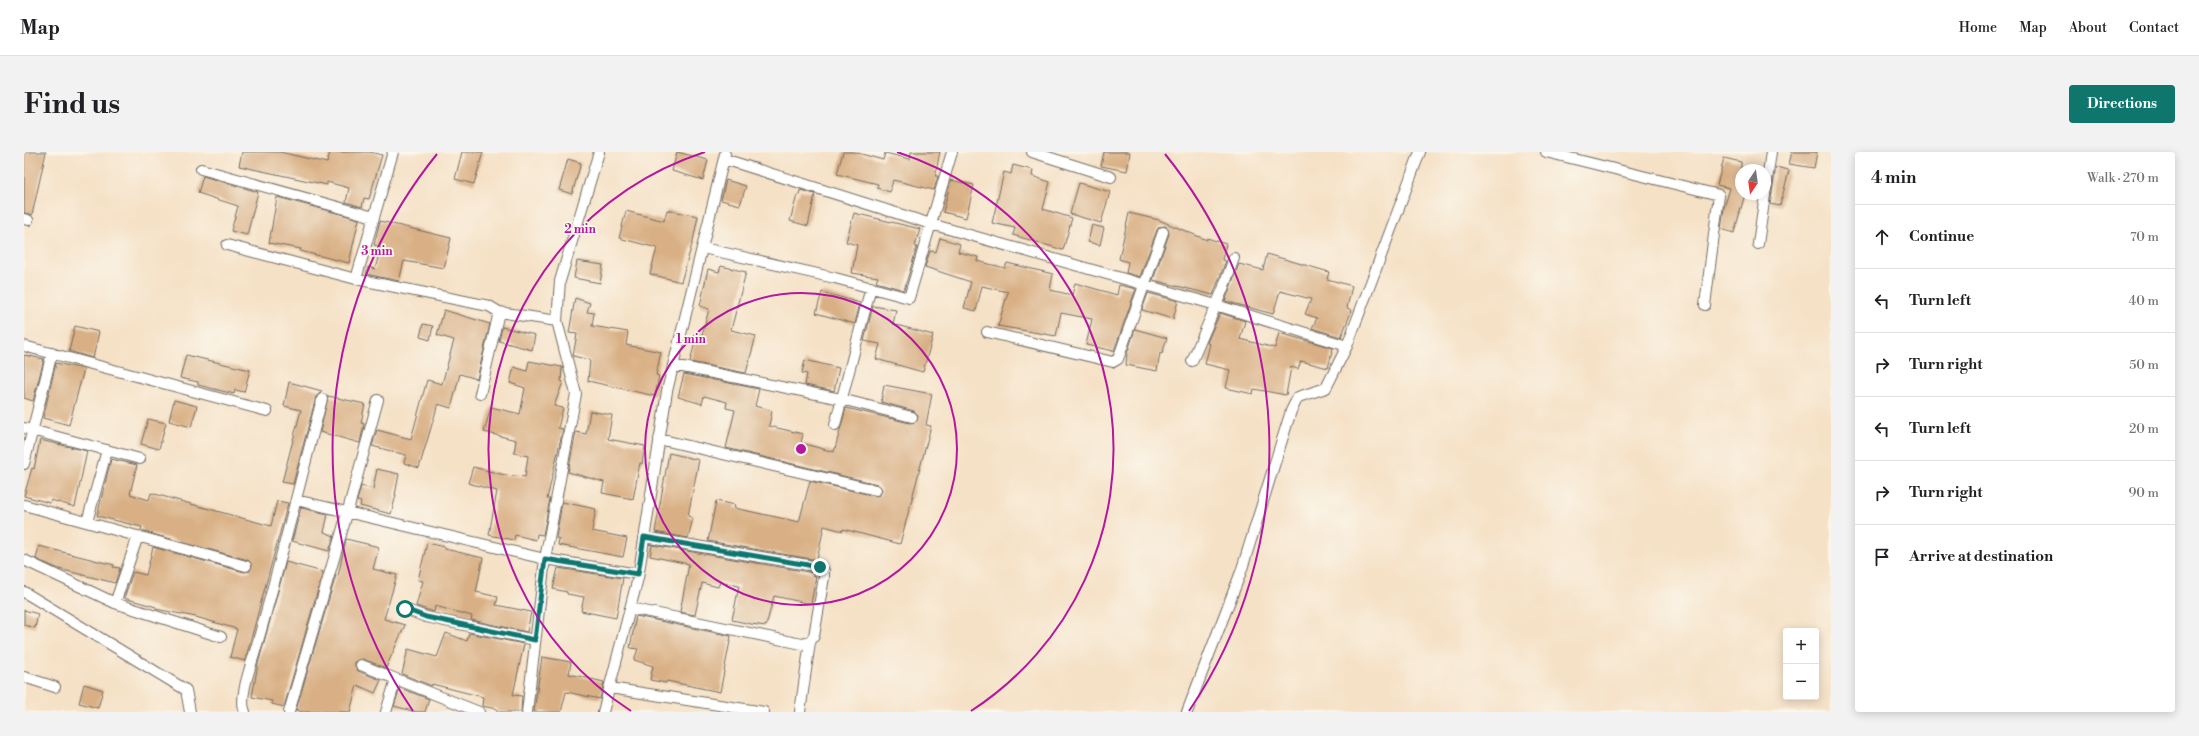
<!DOCTYPE html>
<html lang="en">
<head>
<meta charset="utf-8">
<style>
	:root { --surface:#fff; --page:#f2f2f2; --text:#202124; --muted:#757577; --line:#e0e0e0; --accent:#0f766e }
	body { margin:0; font-family:"Libre Bodoni",serif; background:var(--page); color:var(--text) }
	.controls { position:absolute; right:12px; bottom:12px; display:grid; overflow:hidden; border-radius:4px; box-shadow:0 2px 10px #0003 }
	.controls button { width:36px; height:36px; display:grid; place-items:center; padding:0; border:0; border-bottom:1px solid var(--line); background:var(--surface); color:var(--text); font:20px sans-serif }
	.compass { position:absolute; left:1711px; top:12px; width:36px; height:36px; border-radius:50%; background:var(--surface); box-shadow:0 2px 10px #0003; rotate:193deg }
	.stop { position:absolute; width:12px; height:12px; margin:-9px; border:3px solid #0f766e; border-radius:50%; background:#fff }
	.stop.end { background:#0f766e; border-color:#fff; box-shadow:0 1px 4px #0008 }
	.list { margin:0; padding:0; list-style:none }
	h2 { display:flex; justify-content:space-between; align-items:center; height:52px; margin:0; padding:0 16px; font-size:17px }
	h2 small { font-size:13px; font-weight:400; color:var(--muted) }
	.list li { display:grid; grid-template-columns:26px 1fr auto; gap:12px; align-items:center; box-sizing:border-box; height:64px; padding:0 16px; border-top:1px solid var(--line) }
	.list b { display:block; font-size:15px; white-space:nowrap }
	.list em { font-size:13px; font-style:normal; color:var(--muted) }
	.icon { flex:none; width:22px; height:22px; fill:none; stroke:currentColor; stroke-width:2; stroke-linecap:round; stroke-linejoin:round }
	.map { position:relative; flex:none; width:1807px; height:560px; overflow:hidden; border-radius:4px }
	header { display:flex; align-items:center; gap:24px; box-sizing:border-box; height:56px; padding:0 20px; background:var(--surface); border-bottom:1px solid var(--line) }
	header strong { font-size:19px }
	nav { display:flex; gap:22px; margin-inline-start:auto; font-size:14px }
	.intro { display:flex; align-items:center; justify-content:space-between; box-sizing:border-box; height:96px; padding:0 24px }
	h1 { margin:0; font-size:28px }
	.button { padding:10px 18px; border-radius:4px; background:var(--accent); color:#fff; font-size:14px; font-weight:700 }
	main { display:flex; gap:24px; padding:0 24px }
	aside { flex:1; background:var(--surface); border-radius:4px; box-shadow:0 2px 10px #0003 }
	.map>svg:first-child { display:block }
	.building { fill:#d9b085 }
	.lines { fill:none; stroke-linecap:round; stroke-linejoin:round }
	.street-casing { stroke:#726b61; stroke-width:12 }
	.street { stroke:#fff; stroke-width:10 }
	.route { stroke:#0f766e; stroke-width:5 }
	.ring { fill:none; stroke:#b5179e; stroke-width:2 }
	.centre { fill:#b5179e; stroke:#fbf7ec; stroke-width:2 }
	.ring-label { font-size:12px; text-anchor:middle; font-weight:bold; fill:#b5179e; stroke:#fbf7ec; stroke-width:3.5; stroke-linejoin:round; paint-order:stroke }
</style>
</head>
<body>
<header>
<strong>Map</strong>
<nav><a>Home</a><a>Map</a><a>About</a><a>Contact</a></nav>
</header>
<div class="intro"><h1>Find us</h1><a class="button">Directions</a></div>
<main>
<div class="map">
<svg width="1807" height="560" viewBox="0 0 1807 560">
	<rect width="100%" height="100%" fill="#fbf7ec"/>
	<filter id="ink" filterUnits="userSpaceOnUse"><feTurbulence type="fractalNoise" baseFrequency=".025" numOctaves="2"/><feDisplacementMap in="SourceGraphic" scale="8" xChannelSelector="R" yChannelSelector="G"/><feConvolveMatrix kernelMatrix="1 2 1 2 8 2 1 2 1" color-interpolation-filters="sRGB"/></filter>
	<filter id="wash" filterUnits="userSpaceOnUse"><feTurbulence type="fractalNoise" baseFrequency=".012" numOctaves="4" result="noise"/><feDisplacementMap in="SourceGraphic" scale="16" xChannelSelector="R" yChannelSelector="G"/><feGaussianBlur stdDeviation="0.9" result="paint"/><feColorMatrix in="noise" values="0 0 0 0 0 0 0 0 0 0 0 0 0 0 0 0 0 1.4 0 .05"/><feComposite in="paint" operator="in"/></filter>
	<g filter="url(#wash)">
		<rect width="100%" height="100%" fill="#f5e1c6"/>
		<g id="blocks">
			<!-- building -->
			<path class="building" d="M0,0H22L8,63L0,61Z
				M218,0H256L303,11L306,0H346L358,3L345,47L340,46L338,55L322,50L325,36L303,30V33L215,14Z
				M438,0H459L450,32L431,27Z
				M653,0L684,8L679,28L648,19Z
				M819,0H830L859,8L861,1L886,7L887,0H916L911,24H914L910,38L869,28L866,40L853,36L854,32L813,22Z
				M1080,0H1106L1103,19L1077,14Z
				M1768,0H1793L1790,16L1765,12Z
				M1700,6L1717,10V42H1721L1710,81L1697,77L1700,56L1706,36L1693,33Z
				M544,7L557,11L548,42L535,38Z
				M989,13L1009,18L1008,24L1026,30L1019,57L1048,66L1039,98L989,83L991,76L968,71L980,20L987,22Z
				M1752,15L1765,18L1756,54L1746,52Z
				M179,24L234,40L223,83L207,79L214,54L174,41Z
				M702,28L722,34L716,53L697,48Z
				M927,28L950,33L942,66L919,60Z
				M1055,31L1086,40L1077,71L1046,62Z
				M776,38L791,42L784,74L766,69L773,43H775Z
				M253,45L335,67L325,111L276,99L277,97L245,91Z
				M643,58L674,64L669,89L657,130L626,122L633,96L595,86L602,59L640,69Z
				M830,61L896,77L891,94L893,95L880,138L852,130L854,125L828,121L833,93L822,90Z
				M1105,61L1135,68L1183,88V86L1202,92L1198,108L1202,109L1189,143L1129,128L1145,82L1144,76L1141,74L1135,75L1133,78L1116,125L1102,121L1104,110L1095,107Z
				M356,69L427,86L420,116L380,109L375,129L342,122L344,115L351,117L357,95L350,93Z
				M1068,73L1080,76L1076,93L1064,90Z
				M916,86L936,92L934,100L954,105L953,109L981,116L983,111L1029,122L1026,138L1048,143L1051,131L1093,143L1095,133L1112,137L1090,199L1062,193L1068,167L1037,161L1032,184L974,174L984,140L958,134L952,159L940,156L947,130L901,115L906,99L912,100Z
				M1243,102L1305,120L1303,127L1328,134L1323,156L1328,158L1317,185L1288,176L1293,166L1281,162L1287,147L1256,139L1249,162L1201,149L1215,112L1239,118Z
				M553,109L579,113L576,131L550,126Z
				M697,114L722,120L707,178L732,184L722,221L666,210L673,182L678,183L685,157L676,154L684,117L695,120Z
				M798,140L836,151L831,172L792,161Z
				M1124,141L1154,149L1149,167L1118,158Z
				M551,146L566,151L563,160L570,161L568,174L604,180L602,193L637,200L632,223L635,224L631,244L564,229L566,208L549,204L553,182L545,181Z
				M849,154L872,158L869,172L909,183L899,220L852,207L856,192L840,189Z
				M420,158L466,172L453,227L436,222L427,256L414,252L395,316L380,311L382,303L348,294L353,278L387,287L403,228L418,232L430,188L413,183Z
				M1196,161L1221,169L1216,187L1251,196L1255,181L1309,196L1304,216L1277,209L1274,217L1267,215L1262,243L1230,237L1229,242L1202,236L1206,218L1181,212L1186,192L1183,191L1184,188Z
				M399,172L409,174L406,188L396,185Z
				M51,174L75,180L69,206L45,199Z
				M478,175L511,183L508,198L475,189Z
				M1111,177L1143,186L1138,202L1136,201L1133,219L1102,213L1103,202Z
				M0,203L20,207L9,249L0,246Z
				M162,203L226,218L220,240L211,238L210,242L174,233V230L156,226Z
				M781,208L815,216L810,239L781,233L783,222L778,221Z
				M505,209L538,215L537,229L539,230L530,254L539,256L534,276L539,277L523,347H526L519,383L513,382L512,388L491,383L490,388L465,383L473,339L444,331L449,315L481,323L501,325L504,304L490,301L492,288L460,280L467,255L496,262L501,236L486,231L490,215L503,219Z
				M32,211L60,217L45,273L19,266Z
				M660,222L735,237L731,254L748,259L745,274L779,282L777,291L810,300L822,256L886,271L893,269L894,263L890,259L857,250L860,233L908,242L902,273L907,274L876,392L819,377V379L800,374L793,408L684,389L692,349L711,353L710,356L775,370L786,329L851,344L856,343L858,337L853,332L702,296L711,258L702,256L703,250L680,244L678,252L654,245Z
				M265,230L298,239L292,245L269,332L258,330L277,258L260,254Z
				M304,244L341,252L337,271L340,272L336,291L296,280Z
				M150,248L173,254L167,275L145,269Z
				M566,259L588,263L584,287L621,294L618,312L616,311L609,347L578,341L580,330L544,320L552,280L562,282Z
				M124,267L142,271L135,297L117,292Z
				M16,288L63,299L51,355L27,348L26,351L0,344L8,316L10,317Z
				M645,301L675,308L664,364L669,366L664,386L631,380Z
				M87,307L113,313L106,342L125,348L127,341L247,374L253,349L264,351L221,509L206,505L213,477L172,465L132,457V455L100,446L109,420L122,423L129,395L220,420L226,419L228,413L224,408L132,383L117,378L118,375L73,364Z
				M353,317L375,322L371,343H372L367,362L336,354L337,350L333,349L337,334L349,337Z
				M538,350L572,357L568,379L603,386L599,405L534,393L535,387L532,386Z
				M277,356L304,362L300,380L310,384L305,399L268,389Z
				M322,387L355,395L349,417L373,423L360,467L381,473L362,516L339,507L331,510V514L334,519L357,528L351,541L333,533L326,560H279L272,558L312,423L314,424Z
				M403,391L421,395V397L459,406L452,440L474,445L472,453L507,460L503,480L447,468L448,464L411,454L410,460L392,454L399,429L394,428Z
				M628,393L790,421L789,424L792,425L787,452L750,444L742,474L727,472L708,468L715,434L696,430L694,435L678,431L671,463L656,460L665,412L626,404Z
				M15,394L90,413L89,415L96,416L91,431L35,417L12,407Z
				M262,410L299,420L260,555L248,552V549L228,545L234,512Z
				M534,416L599,426L592,466L557,459L560,445L543,442V440L529,437Z
				M0,458L14,462L11,476L0,473Z
				M612,464L707,484L696,540L643,529L642,531L626,528L629,514L610,508L614,497L606,496Z
				M422,481L443,489L445,481L500,492L489,543L498,544L497,560H473V557L458,554L459,545L408,532V534L378,522L384,497L413,505Z
				M518,505L547,510L545,522L580,530L576,547L542,540L537,560H510Z
				M60,532L79,538L74,556L55,551Z
				M376,536L405,547L401,560H392L370,554Z"/>
		</g>
	</g>
	<g filter="url(#ink)">
		<use href="#blocks" fill-opacity="0" stroke="#726b61" stroke-width="1"/>
		<g class="lines">
			<defs>
				<path id="street" d="M1008,0L1087,25
					M1522,0L1695,43L1681,153
					M700,7L907,72L1192,153L1323,194L1396,0
					M177,17L350,65
					M0,67L4,68
					M1734,92L1747,0
					M203,93L332,127L369,0
					M679,96L811,126L885,146L928,0
					M332,127L465,154L475,160L533,169
					M963,180L1089,210L1094,207L1139,80
					M0,194L243,259
					M1168,209L1199,137L1210,106
					M649,213L817,247L888,265
					M456,242L475,160
					M811,273L847,135
					M0,276L116,307
					M635,287L852,338
					M0,312L28,201
					M272,348L521,407L614,422
					M0,353L222,414
					M63,370L83,298
					M0,408L91,451L197,485
					M0,440L162,538L166,560
					M91,451L114,384
					M606,456L778,492L786,490L790,484L800,425V419L796,415L620,385
					M381,457L402,465L511,488
					M337,513L455,560
					M0,525L31,535
					M586,536L740,560
					M221,560C214,546 228,511 232,496C256,413 276,330 298,247
					M265,560L323,362L354,248
					M362,560L372,527
					M503,560L521,407L552,242L533,169L536,129L575,0
					M579,560L614,426L643,239L701,2
					M776,560L786,490
					M1163,560L1217,420L1267,259L1274,245L1302,236L1323,194"/>
			</defs>
			<!-- street casing -->
			<use href="#street" class="street-casing"/>
			<!-- street -->
			<use href="#street" class="street"/>
		</g>
	</g>
	<g class="lines" filter="url(#ink)">
		<!-- route -->
		<path class="route" d="M381,457L402,465L511,488L521,407L614,422L620,385L796,415"/>
	</g>
	<!-- distance rings -->
	<g class="ring">
		<circle cx="777" cy="297" r="156"/>
		<path d="M607 559A312 312 0 0 1 681 0M873 0A312 312 0 0 1 947 559"/>
		<path d="M389 559A468 468 0 0 1 413 2M1141 2A468 468 0 0 1 1165 559"/>
	</g>
	<circle cx="777" cy="297" r="6" class="centre"/>
	<g class="ring-label">
		<text x="556" y="81">2 min</text>
		<text x="353" y="103">3 min</text>
		<text x="667" y="191">1 min</text>
	</g>
</svg>
<div class="controls">
<button>+</button>
<button>−</button>
</div>
<svg class="compass" viewBox="-18 -18 36 36"><path d="M0-13l5 13h-10z" fill="#e53935"/><path d="M0 13l5-13h-10z" fill="#757577"/></svg>
<div class="stop" style="left:381px;top:457px"></div>
<div class="stop end" style="left:796px;top:415px"></div>
</div>
<aside>
<h2>4 min<small>Walk · 270 m</small></h2>
<ul class="list">
<li><svg class="icon" aria-label="ahead" viewBox="0 0 24 24"><path d="M12 20V5M6 11l6-6 6 6"/></svg><div><b>Continue</b></div><em>70 m</em></li>
<li><svg class="icon" aria-label="left" viewBox="0 0 24 24"><path d="M17 20v-9H6M10 6l-5 5 5 5"/></svg><div><b>Turn left</b></div><em>40 m</em></li>
<li><svg class="icon" aria-label="right" viewBox="0 0 24 24"><path d="M7 20v-9h11M14 6l5 5-5 5"/></svg><div><b>Turn right</b></div><em>50 m</em></li>
<li><svg class="icon" aria-label="left" viewBox="0 0 24 24"><path d="M17 20v-9H6M10 6l-5 5 5 5"/></svg><div><b>Turn left</b></div><em>20 m</em></li>
<li><svg class="icon" aria-label="right" viewBox="0 0 24 24"><path d="M7 20v-9h11M14 6l5 5-5 5"/></svg><div><b>Turn right</b></div><em>90 m</em></li>
<li><svg class="icon" aria-label="arrive" viewBox="0 0 24 24"><path d="M6 21V4h12l-3 4 3 4H6"/></svg><div><b>Arrive at destination</b></div></li>
</ul>
</aside>
</main>
</body>
</html>
